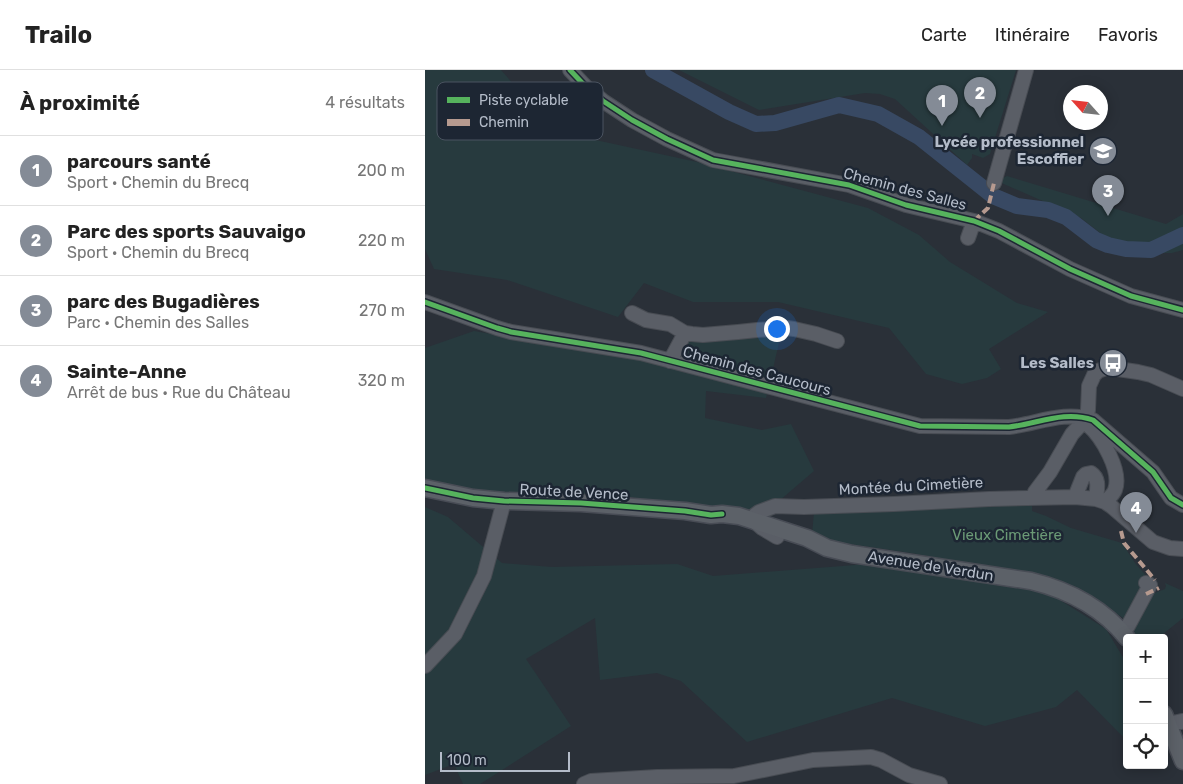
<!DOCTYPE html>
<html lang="fr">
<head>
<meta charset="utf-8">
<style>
	:root { --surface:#fff; --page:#f2f2f2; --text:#222; --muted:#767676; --line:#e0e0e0; --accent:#848b96 }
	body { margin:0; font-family:Rubik,sans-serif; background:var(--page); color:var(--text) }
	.controls { position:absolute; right:15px; bottom:15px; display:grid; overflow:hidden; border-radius:5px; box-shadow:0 2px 12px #0003 }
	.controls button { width:45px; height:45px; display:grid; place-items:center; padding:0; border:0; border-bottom:1px solid var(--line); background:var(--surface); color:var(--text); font:25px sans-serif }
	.compass { position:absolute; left:638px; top:15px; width:45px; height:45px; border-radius:50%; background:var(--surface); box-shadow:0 2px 12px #0003; rotate:297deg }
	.scale { position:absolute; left:15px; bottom:12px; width:130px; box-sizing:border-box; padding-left:5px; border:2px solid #b4bcc9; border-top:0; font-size:14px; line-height:18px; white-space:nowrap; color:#b4bcc9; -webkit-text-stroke:4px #1d2633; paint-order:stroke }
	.you { position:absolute; left:351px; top:258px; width:18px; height:18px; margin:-12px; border:4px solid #fff; border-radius:50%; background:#1a73e8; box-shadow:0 0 0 8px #1a73e833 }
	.badge { display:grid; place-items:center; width:32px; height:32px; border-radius:50%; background:var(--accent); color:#fff; font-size:16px; font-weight:700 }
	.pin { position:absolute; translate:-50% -41px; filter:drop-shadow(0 1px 2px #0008) }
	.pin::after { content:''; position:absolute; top:26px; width:18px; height:15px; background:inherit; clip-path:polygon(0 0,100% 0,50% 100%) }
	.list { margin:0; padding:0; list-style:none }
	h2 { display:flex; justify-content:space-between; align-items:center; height:65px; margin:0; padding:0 20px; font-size:21px }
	h2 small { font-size:16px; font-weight:400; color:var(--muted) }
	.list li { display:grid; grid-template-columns:32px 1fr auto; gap:15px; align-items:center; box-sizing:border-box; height:70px; padding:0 20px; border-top:1px solid var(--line) }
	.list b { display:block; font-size:19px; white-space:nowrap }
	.list p { margin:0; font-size:16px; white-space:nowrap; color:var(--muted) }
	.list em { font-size:16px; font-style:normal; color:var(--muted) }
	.icon { flex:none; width:28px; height:28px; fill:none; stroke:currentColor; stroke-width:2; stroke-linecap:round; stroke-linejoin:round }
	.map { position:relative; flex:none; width:758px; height:714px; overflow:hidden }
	header { display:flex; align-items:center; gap:30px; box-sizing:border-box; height:70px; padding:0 25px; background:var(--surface); border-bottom:1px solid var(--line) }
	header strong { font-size:24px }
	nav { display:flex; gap:28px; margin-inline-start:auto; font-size:18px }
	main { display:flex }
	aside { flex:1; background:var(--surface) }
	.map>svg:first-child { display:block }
	.green { fill:#273a3e }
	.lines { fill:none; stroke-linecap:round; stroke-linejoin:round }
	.river { stroke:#384963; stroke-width:16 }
	.minor-casing { stroke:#484c53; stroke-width:16 }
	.major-casing { stroke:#484c55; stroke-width:19 }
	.minor { stroke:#5a5e66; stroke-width:14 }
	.major { stroke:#5c6168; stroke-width:16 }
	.quiet { stroke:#b69a8f; stroke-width:4; stroke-dasharray:8 4; stroke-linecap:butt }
	.cycleway-casing { stroke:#1d2633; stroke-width:8 }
	.cycleway { stroke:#56b35d; stroke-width:5 }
	.labels { text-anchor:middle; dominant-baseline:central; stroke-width:5; stroke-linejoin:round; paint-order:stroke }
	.poi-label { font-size:15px; font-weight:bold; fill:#b4bcc9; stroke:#1d2633; text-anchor:end }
	.street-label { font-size:15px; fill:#b4bcc9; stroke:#1d2633 }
	.park-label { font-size:15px; fill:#6b9a76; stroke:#1d2633 }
	.key { fill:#1d2633; stroke:#4a5360; stroke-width:1 }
	.key-label { font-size:14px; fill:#b4bcc9 }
</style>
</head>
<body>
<header>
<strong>Trailo</strong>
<nav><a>Carte</a><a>Itinéraire</a><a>Favoris</a></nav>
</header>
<main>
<aside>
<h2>À proximité<small>4 résultats</small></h2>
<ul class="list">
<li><span class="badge">1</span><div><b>parcours santé</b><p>Sport · Chemin du Brecq</p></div><em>200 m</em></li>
<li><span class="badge">2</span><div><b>Parc des sports Sauvaigo</b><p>Sport · Chemin du Brecq</p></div><em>220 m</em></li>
<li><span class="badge">3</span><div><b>parc des Bugadières</b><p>Parc · Chemin des Salles</p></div><em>270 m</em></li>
<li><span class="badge">4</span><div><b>Sainte-Anne</b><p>Arrêt de bus · Rue du Château</p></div><em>320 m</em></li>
</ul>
</aside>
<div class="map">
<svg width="758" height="714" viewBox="0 0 758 714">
	<rect width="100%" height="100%" fill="#2a3038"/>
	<!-- green -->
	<path class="green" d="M0,0H76L129,61L272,92L443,138L494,165L525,192L592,233L623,242L564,279L576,299L562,308L537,314L501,304L464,258L353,232H268L219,213L193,247L82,210L9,199L0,179Z
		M254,0H591L565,84L558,88L547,84V88L542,95L470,29L455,24L440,23L334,40Z
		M582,106L741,154L758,144V180L747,183H701L656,148L572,111Z
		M357,260L341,328L281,321L280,348L337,360L366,354L389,401L354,431L325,442L187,425L63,424L0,412V278L49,261L90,268L241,291L255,271Z
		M495,435H607V441L621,446L646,458L697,473L710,493L724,509L703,551L678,535L581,500L486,483L411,472L387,465L389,442Z
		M0,437L23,447L77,493L127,497L252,494L288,506L456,493L575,516L622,522L681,559L702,594V671L652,620L631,637L560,656L467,628L322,672L256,611L232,603L175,610L170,548L101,589L146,656L55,714H38L29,694L0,705Z
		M740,513L758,521V548L733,568H713L705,556L722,526L740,519L741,516Z"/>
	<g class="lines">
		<!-- river -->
		<path class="river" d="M228,0L304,42L331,54L350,53L414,35L453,44L494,67L568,126L592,136L623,140L641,147L671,170L683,175L701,179L726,180L758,165"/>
		<defs>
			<path id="minor" d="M145,0L161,17L178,31L207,50L242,69L288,90L424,115L481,135L549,151L574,161L645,199L706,226L758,240
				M569,113L601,0
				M543,168L549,151
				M0,232L72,258L86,262L216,283L495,356L584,357C612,354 639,340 668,350L728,402L746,428L758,435
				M207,243L221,250L245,254L260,263L267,264L278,265L313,262L332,260L362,258L369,259L391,264L412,271
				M245,291L260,263
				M663,355C677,367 697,401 690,420C688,425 684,428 680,432
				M650,427L658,407L661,404L666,403C675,409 672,419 671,429
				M608,428L610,422L625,402L647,364L660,350L663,340L664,316L669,305L673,301L681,298H686L713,302L726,305L758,319
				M352,467L337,458L329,451L330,445L334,442L350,436L379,437L469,434L564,429L650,427L671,429L680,432L686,436L728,472L745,478L758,479
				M697,563L703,556L725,515L721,513
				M0,596L30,564L59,506L79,431
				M743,654L757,651L758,652
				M159,714L166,711L232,707L309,706L388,690L446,687L456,690L484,705L515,714"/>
			<path id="major" d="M0,418L48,428L79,431L156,433L260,441L286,445L297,444L314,446L382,468L402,478L427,484L606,511C643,520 677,537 702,568
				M739,644L758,691"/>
		</defs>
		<!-- minor casing -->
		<use href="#minor" class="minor-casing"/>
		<!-- major casing -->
		<use href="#major" class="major-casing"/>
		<!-- minor -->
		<use href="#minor" class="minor"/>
		<!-- major -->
		<use href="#major" class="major"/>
		<!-- quiet -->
		<path class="quiet" d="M549,151L563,138L569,113
			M696,461L699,473L730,510
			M721,524L734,518"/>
		<defs>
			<path id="cycleway" d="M145,0L161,17L178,31L207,50L242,69L288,90L424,115L481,135L549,151L574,161L645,199L706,226L758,240
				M0,232L72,258L86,262L216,283L495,356L584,357C612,354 639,340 668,350L728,402L746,428L758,435
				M0,418L48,428L79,431L156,433L260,441L286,445L297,444"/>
		</defs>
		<!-- cycleway casing -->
		<use href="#cycleway" class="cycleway-casing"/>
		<!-- cycleway -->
		<use href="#cycleway" class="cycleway"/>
	</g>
	<!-- icons -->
	<defs>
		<symbol id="school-disc" viewBox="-11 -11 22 22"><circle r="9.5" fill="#848b96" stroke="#1d2633"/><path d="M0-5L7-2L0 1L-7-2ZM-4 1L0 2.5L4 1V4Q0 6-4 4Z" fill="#fff"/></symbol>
		<symbol id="bus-disc" viewBox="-11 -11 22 22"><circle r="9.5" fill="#848b96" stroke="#1d2633"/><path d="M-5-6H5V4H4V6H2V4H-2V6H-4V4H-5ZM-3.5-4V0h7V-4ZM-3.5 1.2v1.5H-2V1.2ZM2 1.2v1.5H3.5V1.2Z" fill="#fff"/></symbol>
	</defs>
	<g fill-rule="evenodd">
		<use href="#school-disc" x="662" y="65" width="32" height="32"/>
		<use href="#bus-disc" x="672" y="277" width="32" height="32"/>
	</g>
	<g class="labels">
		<!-- poi labels -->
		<g class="poi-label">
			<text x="659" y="72">Lycée professionnel<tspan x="659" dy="17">Escoffier</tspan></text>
			<text x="669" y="293">Les Salles</text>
		</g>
		<!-- street labels -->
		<g class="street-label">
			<text transform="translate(480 119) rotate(15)">Chemin des Salles</text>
			<text transform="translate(332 301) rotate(15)">Chemin des Caucours</text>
			<text transform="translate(486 416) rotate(-3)">Montée du Cimetière</text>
			<text transform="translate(149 422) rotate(3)">Route de Vence</text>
			<text transform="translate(506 496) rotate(9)">Avenue de Verdun</text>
		</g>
		<!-- park labels -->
		<g class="park-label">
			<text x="582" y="465">Vieux Cimetière</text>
		</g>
	</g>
	<!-- legend -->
	<rect x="12" y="12" width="166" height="58" rx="8" class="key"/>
	<rect x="22" y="27" width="23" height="6" fill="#56b35d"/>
	<rect x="22" y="49" width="23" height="7" fill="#b69a8f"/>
	<g class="key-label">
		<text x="54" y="35">Piste cyclable</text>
		<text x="54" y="57">Chemin</text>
	</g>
</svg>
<div class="controls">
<button>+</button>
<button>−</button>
<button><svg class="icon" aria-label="locate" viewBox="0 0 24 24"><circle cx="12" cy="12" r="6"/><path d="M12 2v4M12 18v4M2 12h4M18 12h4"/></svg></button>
</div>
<svg class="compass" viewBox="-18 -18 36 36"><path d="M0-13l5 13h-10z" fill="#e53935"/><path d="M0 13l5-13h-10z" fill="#767676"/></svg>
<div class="scale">100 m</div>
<div class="you"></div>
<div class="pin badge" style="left:517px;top:56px">1</div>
<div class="pin badge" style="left:555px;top:48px">2</div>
<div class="pin badge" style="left:683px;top:146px">3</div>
<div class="pin badge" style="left:711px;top:463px">4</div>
</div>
</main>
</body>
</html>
